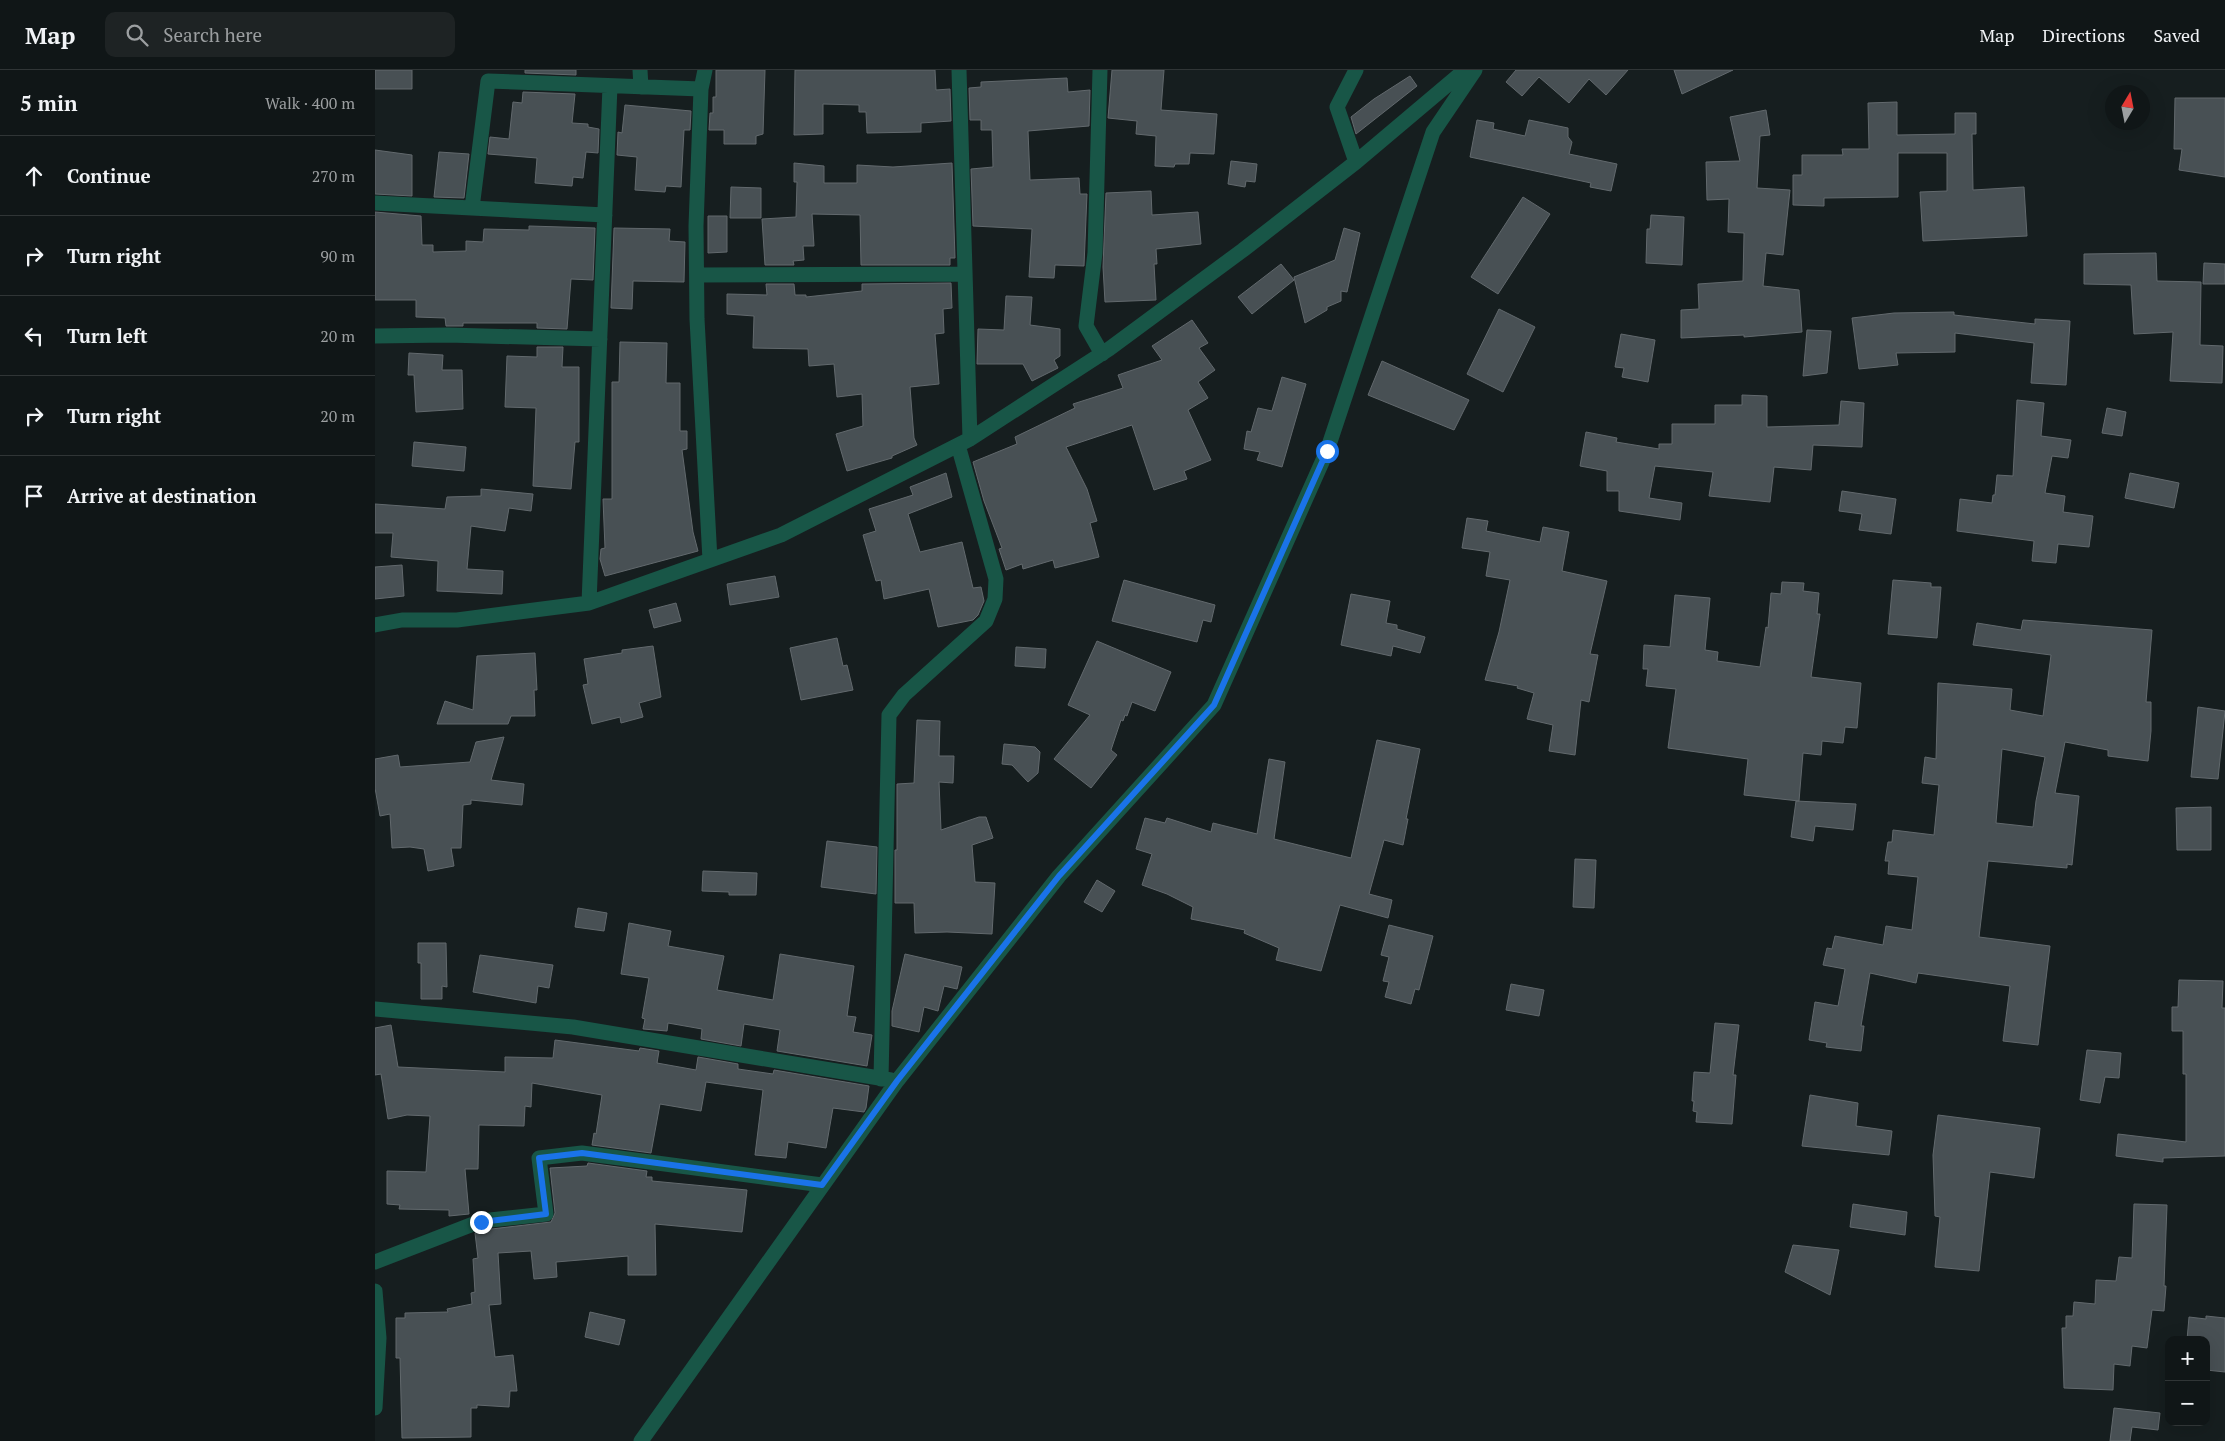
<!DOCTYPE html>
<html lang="en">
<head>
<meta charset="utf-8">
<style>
	:root { --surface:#101617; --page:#1e2324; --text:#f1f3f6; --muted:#9c9fa1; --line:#303536 }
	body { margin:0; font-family:"PT Serif",serif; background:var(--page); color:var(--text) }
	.controls { position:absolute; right:15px; bottom:15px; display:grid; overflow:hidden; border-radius:10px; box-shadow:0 5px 20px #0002 }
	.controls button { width:45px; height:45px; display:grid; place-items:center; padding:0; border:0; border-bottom:1px solid var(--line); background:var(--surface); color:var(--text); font:25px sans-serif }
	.compass { position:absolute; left:1730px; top:15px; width:45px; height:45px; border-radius:50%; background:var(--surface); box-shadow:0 5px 20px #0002; rotate:10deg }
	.stop { position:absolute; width:15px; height:15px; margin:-11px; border:4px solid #1a73e8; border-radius:50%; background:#fff }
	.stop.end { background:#1a73e8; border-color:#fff; box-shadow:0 1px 5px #0008 }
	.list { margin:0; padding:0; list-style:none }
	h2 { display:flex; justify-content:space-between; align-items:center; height:65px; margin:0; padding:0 20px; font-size:21px }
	h2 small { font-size:16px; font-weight:400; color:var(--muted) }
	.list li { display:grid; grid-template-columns:32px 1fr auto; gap:15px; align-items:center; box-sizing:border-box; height:80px; padding:0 20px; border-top:1px solid var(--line) }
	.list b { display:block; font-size:19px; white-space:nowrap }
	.list em { font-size:16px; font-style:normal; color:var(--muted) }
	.icon { flex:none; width:28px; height:28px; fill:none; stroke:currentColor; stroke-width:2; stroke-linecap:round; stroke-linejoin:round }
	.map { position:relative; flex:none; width:1850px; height:1371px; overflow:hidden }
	header { display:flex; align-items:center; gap:30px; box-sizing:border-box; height:70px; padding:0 25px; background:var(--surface); border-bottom:1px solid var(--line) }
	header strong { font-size:24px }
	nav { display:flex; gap:28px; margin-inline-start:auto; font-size:18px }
	.search { width:350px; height:45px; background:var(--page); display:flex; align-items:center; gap:12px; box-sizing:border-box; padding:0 18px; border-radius:10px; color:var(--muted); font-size:19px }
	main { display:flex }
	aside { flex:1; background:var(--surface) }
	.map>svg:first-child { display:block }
	.building { fill:#485054; stroke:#62696d; fill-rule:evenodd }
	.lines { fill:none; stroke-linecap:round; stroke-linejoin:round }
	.minor { stroke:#185647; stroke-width:15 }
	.route { stroke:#1a73e8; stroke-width:6 }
</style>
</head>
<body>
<header>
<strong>Map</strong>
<div class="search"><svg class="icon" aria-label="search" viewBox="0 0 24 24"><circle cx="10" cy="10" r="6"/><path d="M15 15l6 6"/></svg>Search here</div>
<nav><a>Map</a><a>Directions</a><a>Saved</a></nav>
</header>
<main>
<aside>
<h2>5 min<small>Walk · 400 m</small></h2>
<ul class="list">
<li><svg class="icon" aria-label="ahead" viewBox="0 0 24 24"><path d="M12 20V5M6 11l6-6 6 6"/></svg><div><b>Continue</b></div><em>270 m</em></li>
<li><svg class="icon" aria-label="right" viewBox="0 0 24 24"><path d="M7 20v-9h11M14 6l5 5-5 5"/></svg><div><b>Turn right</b></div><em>90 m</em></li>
<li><svg class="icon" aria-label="left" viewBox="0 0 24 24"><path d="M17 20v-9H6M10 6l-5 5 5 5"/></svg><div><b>Turn left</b></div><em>20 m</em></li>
<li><svg class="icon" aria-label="right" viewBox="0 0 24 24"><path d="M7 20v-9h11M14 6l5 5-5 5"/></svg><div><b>Turn right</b></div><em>20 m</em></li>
<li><svg class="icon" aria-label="arrive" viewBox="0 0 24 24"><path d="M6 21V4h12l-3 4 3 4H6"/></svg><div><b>Arrive at destination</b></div></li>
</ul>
</aside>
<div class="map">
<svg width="1850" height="1371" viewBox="0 0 1850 1371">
	<rect width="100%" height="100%" fill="#161e1f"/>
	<!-- building -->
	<path class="building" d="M0,0H37V19H0Z
		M150,0H201V5L150,3Z
		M341,0H390L388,64L381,66V74H349V60H334L335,43H338V27H341Z
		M420,0H560L561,20L575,19L576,51L546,53V62L492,63L491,42H484V35L448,34V64L419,65Z
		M737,0H789L786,40L842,44L839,84L815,83L814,94H800L799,97L780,96L781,66L761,64L762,51L733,48Z
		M1141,0H1253L1231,25L1214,9L1194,33L1164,7L1147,26L1131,12Z
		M1299,0H1358L1307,24Z
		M1035,6L1042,16L981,64L976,47L999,29Z
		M692,8L693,22L715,20L714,56L653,61L655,110L704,108L705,124H712L709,196L680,195L679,208L654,207L657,159L598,156L596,99L618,97L617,60H606V50H595L594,18L606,17V12Z
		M148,22L200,24L197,53L213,54V57L224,59L223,83L211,82L208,108L198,107L197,116L160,113L162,88L113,84L115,67L134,69L138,32L147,33Z
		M1800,28H1850V107L1804,100L1807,79H1799Z
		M1522,32V65L1580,64V43H1601V64H1597L1598,120L1649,117L1652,166L1548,171L1545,122L1572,121V83H1523V127L1449,128V136L1418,135V105H1427V85H1468L1467,79H1494L1493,33Z
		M250,35L316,41L315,60H309L306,117L291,116L290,122L260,120L262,87L242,85L243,62L247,63Z
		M1391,40L1395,65L1385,66L1382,118L1415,120L1408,185L1391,183L1388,216L1424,220L1427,262L1369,267V265L1306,268V240L1324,239L1323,214L1368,211L1369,163L1353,162L1354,129L1332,130L1331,92L1365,91L1355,47Z
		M1102,50L1119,53L1118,59L1150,66L1154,50L1193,58V67L1197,72L1194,84L1242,94L1236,121L1215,117L1216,113L1095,87Z
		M0,80L37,85V126L0,124Z
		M64,82L94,84L89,128L59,127Z
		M856,91L882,94L880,112L871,111L870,117L853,114Z
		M419,93L449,96V113H482V95L518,97L577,93L580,188H575V195H486L485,145L437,144L439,176H428L429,190L418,191L419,195H390L387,149L421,147L422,112H419Z
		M356,117L386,118V148H355Z
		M776,121L777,145L823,142L826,174L781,179L782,194H779L781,230L730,232L728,197L731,123Z
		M1148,127L1175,144L1123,224L1096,207Z
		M0,142L46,146L47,175H58V182L91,181V171L108,172L109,159L154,160V156L220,158L218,210L196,209L192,259L162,258V253H88V256H71L70,248L41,247V230H0Z
		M1276,145L1309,147L1307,195L1271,193L1272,159H1275Z
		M333,146H352V182L333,183Z
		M239,158L295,159L294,171L310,172L309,212L258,211L257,239L236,238Z
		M969,158L985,163L972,222L966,221V231L952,237V240L930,253L919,207L960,190Z
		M1781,183L1782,211L1826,212L1825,275L1848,276L1847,313L1795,311L1798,262L1759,264L1756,215L1709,214V184Z
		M1829,193L1850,194V214H1828Z
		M906,194L919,210L877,244L863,227Z
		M576,213L577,238L568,239L569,263L560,264L564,314L535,317L539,368L542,375L517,386V388L472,401L461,364L488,356L487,324L462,327L459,294L434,296L433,279L378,278L379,246L352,244V224L392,225L391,214H419L420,225H431V227L487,221V214Z
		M631,226L657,227L655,255L685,259V286L679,290L683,298L657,311L648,294H602L603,259L629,260Z
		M1124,239L1160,257L1128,322L1092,304Z
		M1579,242V245L1660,254V249L1695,251L1691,315L1656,313L1659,273L1580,263V282L1521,283L1523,295L1484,299L1477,248L1519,243Z
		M817,250L833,273L824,278L840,300L823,312L833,328L813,340L836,390L809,401L812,409L779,420L757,355L691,377L712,419L722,451L715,453L724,487L680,498L678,490L648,499L647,494L631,500L624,479L627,478L609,431L598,392L642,374L640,367L700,338L698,334L748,318L743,305L787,290L777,276Z
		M1432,260L1456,261L1452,303L1428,306Z
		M1246,264L1280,270L1273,312L1247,307L1249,298L1240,297Z
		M245,272L292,273L291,313H305V361H312V379L307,380L318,462L323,481L230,506L225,489L226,479L230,478L228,429H237V312H244Z
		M162,277H188L187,297H204V372H200L196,419L158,416L161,338L130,337L132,286L162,287Z
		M34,283L68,285L67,300H87L88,339L41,342L39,305H33Z
		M1007,291L1094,330L1079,360L993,325Z
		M907,307L931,314L907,397L882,390L885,382L869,379L872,361L876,362L883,338L897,341Z
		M1367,325L1392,326V357L1464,355L1466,331L1489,333L1487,377L1438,375L1436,400L1399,397L1395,432L1334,426L1338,402L1280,396L1274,428L1307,433L1305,450L1244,441V421H1232V401L1205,396L1211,362L1242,368L1241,372L1284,379V374H1297V354H1340V335H1367Z
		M1642,330L1669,333L1666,366L1696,370L1693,388L1677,386L1670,423L1690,426L1688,442L1718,446L1714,477L1683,474L1681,493L1657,491L1659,471L1582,461L1585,429L1617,433L1618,425H1620L1622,405L1638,406Z
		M1732,338L1751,342L1747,366L1727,363Z
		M39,372L91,377L89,401L37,396Z
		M571,403L577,427L533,444L545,482L587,472L598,518L606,517L609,531L603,545L598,550L563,557L554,519L509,529L506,510L501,511L488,465L501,461L494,439L538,425L535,417Z
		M1755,403L1804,413L1799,438L1750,428Z
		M106,419L158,424L156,441L134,438L130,461L96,456L92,499L128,501L127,524L62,521L63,491L16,487L18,463H0V434L70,439L72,427L106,426Z
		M1467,421L1521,429L1516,464L1484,460L1487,444L1464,441Z
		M1092,448L1113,451L1111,461L1165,472L1168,457L1194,462L1187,501L1232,511L1215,584L1223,585L1214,632L1206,630L1200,685L1174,681L1178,655L1152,649L1159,623L1142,618L1143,616L1110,610L1124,562L1135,510L1111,506L1115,482L1087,478Z
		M27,495L29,526L0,529V497Z
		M400,506L404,527L355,535L352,514Z
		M749,510L840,535L836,552L828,550L822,572L737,551Z
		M1518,510L1556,513V517H1566L1562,568L1513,564Z
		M1407,512L1429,513L1428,521L1444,523L1442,544H1445L1436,607L1486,613L1482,658L1470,657L1468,673L1447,671L1446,685L1428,683L1424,731L1369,725L1373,689L1293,678L1301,619L1271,616L1273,599H1268L1269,575L1295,577L1300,525L1335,528L1330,580L1343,582L1342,591L1385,597L1391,557L1393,558L1396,523L1406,524Z
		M976,524L1015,531L1011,553L1022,555V559L1050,567L1045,583L1018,576L1016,586L966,575Z
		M301,533L306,551L279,558L274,540Z
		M1648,550L1777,560L1771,632H1776V661L1773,691L1733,686V680L1690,672L1680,723L1704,726L1697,795L1692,794V798L1613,791L1604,867L1675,876L1663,975L1628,971L1635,916L1543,903L1541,913L1495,903L1486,956H1489L1486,981L1451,977L1452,973L1434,970L1440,932L1463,936L1470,899L1448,895L1452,878L1457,879L1460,866L1508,875L1511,856L1537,860L1543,807L1513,804L1514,791H1510L1513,772H1517L1518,760L1559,765L1564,715L1547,713L1550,687L1561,689L1563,613L1637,619L1635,640L1668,646L1676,585L1598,575L1602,553L1646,560ZM1627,679L1670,687L1661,731L1658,757L1621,753Z
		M462,568L468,596L472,595L478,620L426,630L415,578Z
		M722,571L796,602L780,641L757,632L752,646L750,645L748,651L746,650L736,680L742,685L716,718L679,689L715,645L693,635Z
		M278,576L286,627L264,633L268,647L246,653L245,647L217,654L208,615L213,614L209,589L247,583V580Z
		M641,577L671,579L670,598L640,596Z
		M160,583L162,620H159L160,646H136L133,654H62L70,631L98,640L102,586Z
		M1823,637L1850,641L1843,709L1816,707Z
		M542,650L565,651L564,686H579L578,713L564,712L566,760L604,747H611L618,768L597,775L600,812L620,813L617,864L572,862L540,863L539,833H520V780H522V714L539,713Z
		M129,667L116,710L149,714L147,735L96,730V734L88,735L86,778H76L79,796L53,801L49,779L35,777L17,778L15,744L5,746L0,718V689L23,685L25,697L95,692L101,672Z
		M1002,670L1045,679L1031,749H1033L1028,775L1009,770L994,824L1017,830L1013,848L965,835L946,901L901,890L904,878L869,863L870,860L816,849L818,837L792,824L767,815L777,784L761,779L770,748L790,753L792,748L836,762L838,753L882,764L894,689L910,692L899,769L976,788Z
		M629,674L660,677L665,682L663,703L653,712L637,695L627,694Z
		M1421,731L1481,734L1478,760L1440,756L1438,771L1416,767Z
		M1836,737V780H1802L1801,738Z
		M452,771L502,777L501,824L446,817Z
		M1200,789L1221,790L1219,838L1198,837Z
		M328,801L382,803L381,825H354V822L327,821Z
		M722,810L740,821L727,842L709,832Z
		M203,838L232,843L229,861L200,857Z
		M254,853L296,861L293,876L349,886L342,920L398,930L405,884L479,896L472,946L481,947L478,962L497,965L492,996L402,981L405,960L369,954L366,976L326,969L327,959L293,953L292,961L268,959L270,949L267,948L274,908L246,904Z
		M1014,855L1058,866L1044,920L1040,919L1036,934L1010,927L1014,912L1008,911L1014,887L1006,885Z
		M43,873H71L72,917L67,916V929H46V893H43Z
		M530,884L587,897L582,919L569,916L563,941L549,937L544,962L517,956V941Z
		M105,885L178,895L174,918L163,916L161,933L98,922Z
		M1804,910L1848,911L1847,938H1850V1086L1788,1088V1092L1741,1086L1743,1064L1811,1072V1004H1808V961H1797V937H1803Z
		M1136,914L1169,920L1164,946L1131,940Z
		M1340,953L1364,955L1358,1005H1361L1357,1054L1321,1052L1322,1042L1318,1041L1319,1031H1317L1319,1002L1335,1003Z
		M16,955L23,997L130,1002V987L178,988L180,970L264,981L265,978L284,981L282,993L321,1000L323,987L363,994V999L398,1004L399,1000L494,1016L491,1038L489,1042L458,1038L451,1078L413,1072L411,1088L380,1085L388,1020L331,1012L326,1041L285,1034L276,1083L217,1075L219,1063L221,1064L227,1025L157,1013L156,1037L150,1036L149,1056L104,1055L103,1099H90L94,1144L74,1146V1140L24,1139L25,1135L12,1134V1101L51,1102L55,1046L32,1045L13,1049L6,1004L0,1005V958Z
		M1712,980L1746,983L1744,1008L1730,1007L1725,1033L1705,1030Z
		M1435,1025L1483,1033L1481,1056L1517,1061L1514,1085L1427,1076Z
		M1563,1045L1665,1058L1659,1108L1615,1102L1604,1201L1560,1197L1565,1147L1560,1146L1558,1085Z
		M213,1093L272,1101L271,1107H277V1111L372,1120L367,1162L280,1154L281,1205H253V1186L181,1192L182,1207L159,1209L156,1181L123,1183L126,1234L114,1235L120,1287L138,1285L142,1321H135L134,1337L102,1335V1338H96V1367L27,1368L25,1288H21V1248H30V1243L73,1242L72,1239L97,1234L96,1223L100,1222L98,1189L103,1188L100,1163L108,1160L176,1152L180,1143L175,1098L212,1096Z
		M1478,1134L1532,1142L1530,1165L1475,1157Z
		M1759,1134L1792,1135L1789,1216H1791L1789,1241L1777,1240L1772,1278L1757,1276L1755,1296L1739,1294L1738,1320L1689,1318L1687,1258H1691V1246H1698L1699,1232L1720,1234L1721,1210L1741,1211L1744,1187L1757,1188Z
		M1418,1175L1464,1180L1455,1225L1410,1202Z
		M215,1242L250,1250L244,1275L210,1267Z
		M1831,1246L1850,1248V1302L1831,1300V1270H1812L1814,1247L1831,1249Z
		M1739,1338L1785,1343L1783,1360L1757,1357L1755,1371H1735Z"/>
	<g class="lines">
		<!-- minor -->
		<path class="minor" d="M265,0L266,17
			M330,0L326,19L321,156L322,249L335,490
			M584,0L595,369
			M725,0L720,183L711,256L727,284
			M981,0L962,37L981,92
			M0,133L230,145
			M97,138L113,11L326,19
			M322,205L590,204
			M0,266L73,265L225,269
			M214,533L235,16
			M0,555L27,550H82L214,533L406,465L595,369L734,279L868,180L981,92L1090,0
			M0,939L198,957L516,1010
			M506,1009L514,645L529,625L611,551L620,529L621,509L583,375
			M0,1192L106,1151L171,1144L164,1088L207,1083L447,1115
			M0,1221L4,1268L0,1338
			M266,1371L522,1011L684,806L839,635L952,381L1058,62L1100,0"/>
	</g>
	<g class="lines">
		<!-- route -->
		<path class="route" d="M106,1152L171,1144L164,1088L207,1083L447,1115L522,1011L684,806L839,635L952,381"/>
	</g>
</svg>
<div class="controls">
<button>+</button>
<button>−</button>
</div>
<svg class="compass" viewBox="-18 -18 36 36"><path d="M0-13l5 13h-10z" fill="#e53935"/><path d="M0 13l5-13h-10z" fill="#9c9fa1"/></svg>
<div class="stop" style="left:952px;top:381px"></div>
<div class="stop end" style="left:106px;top:1152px"></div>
</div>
</main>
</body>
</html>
